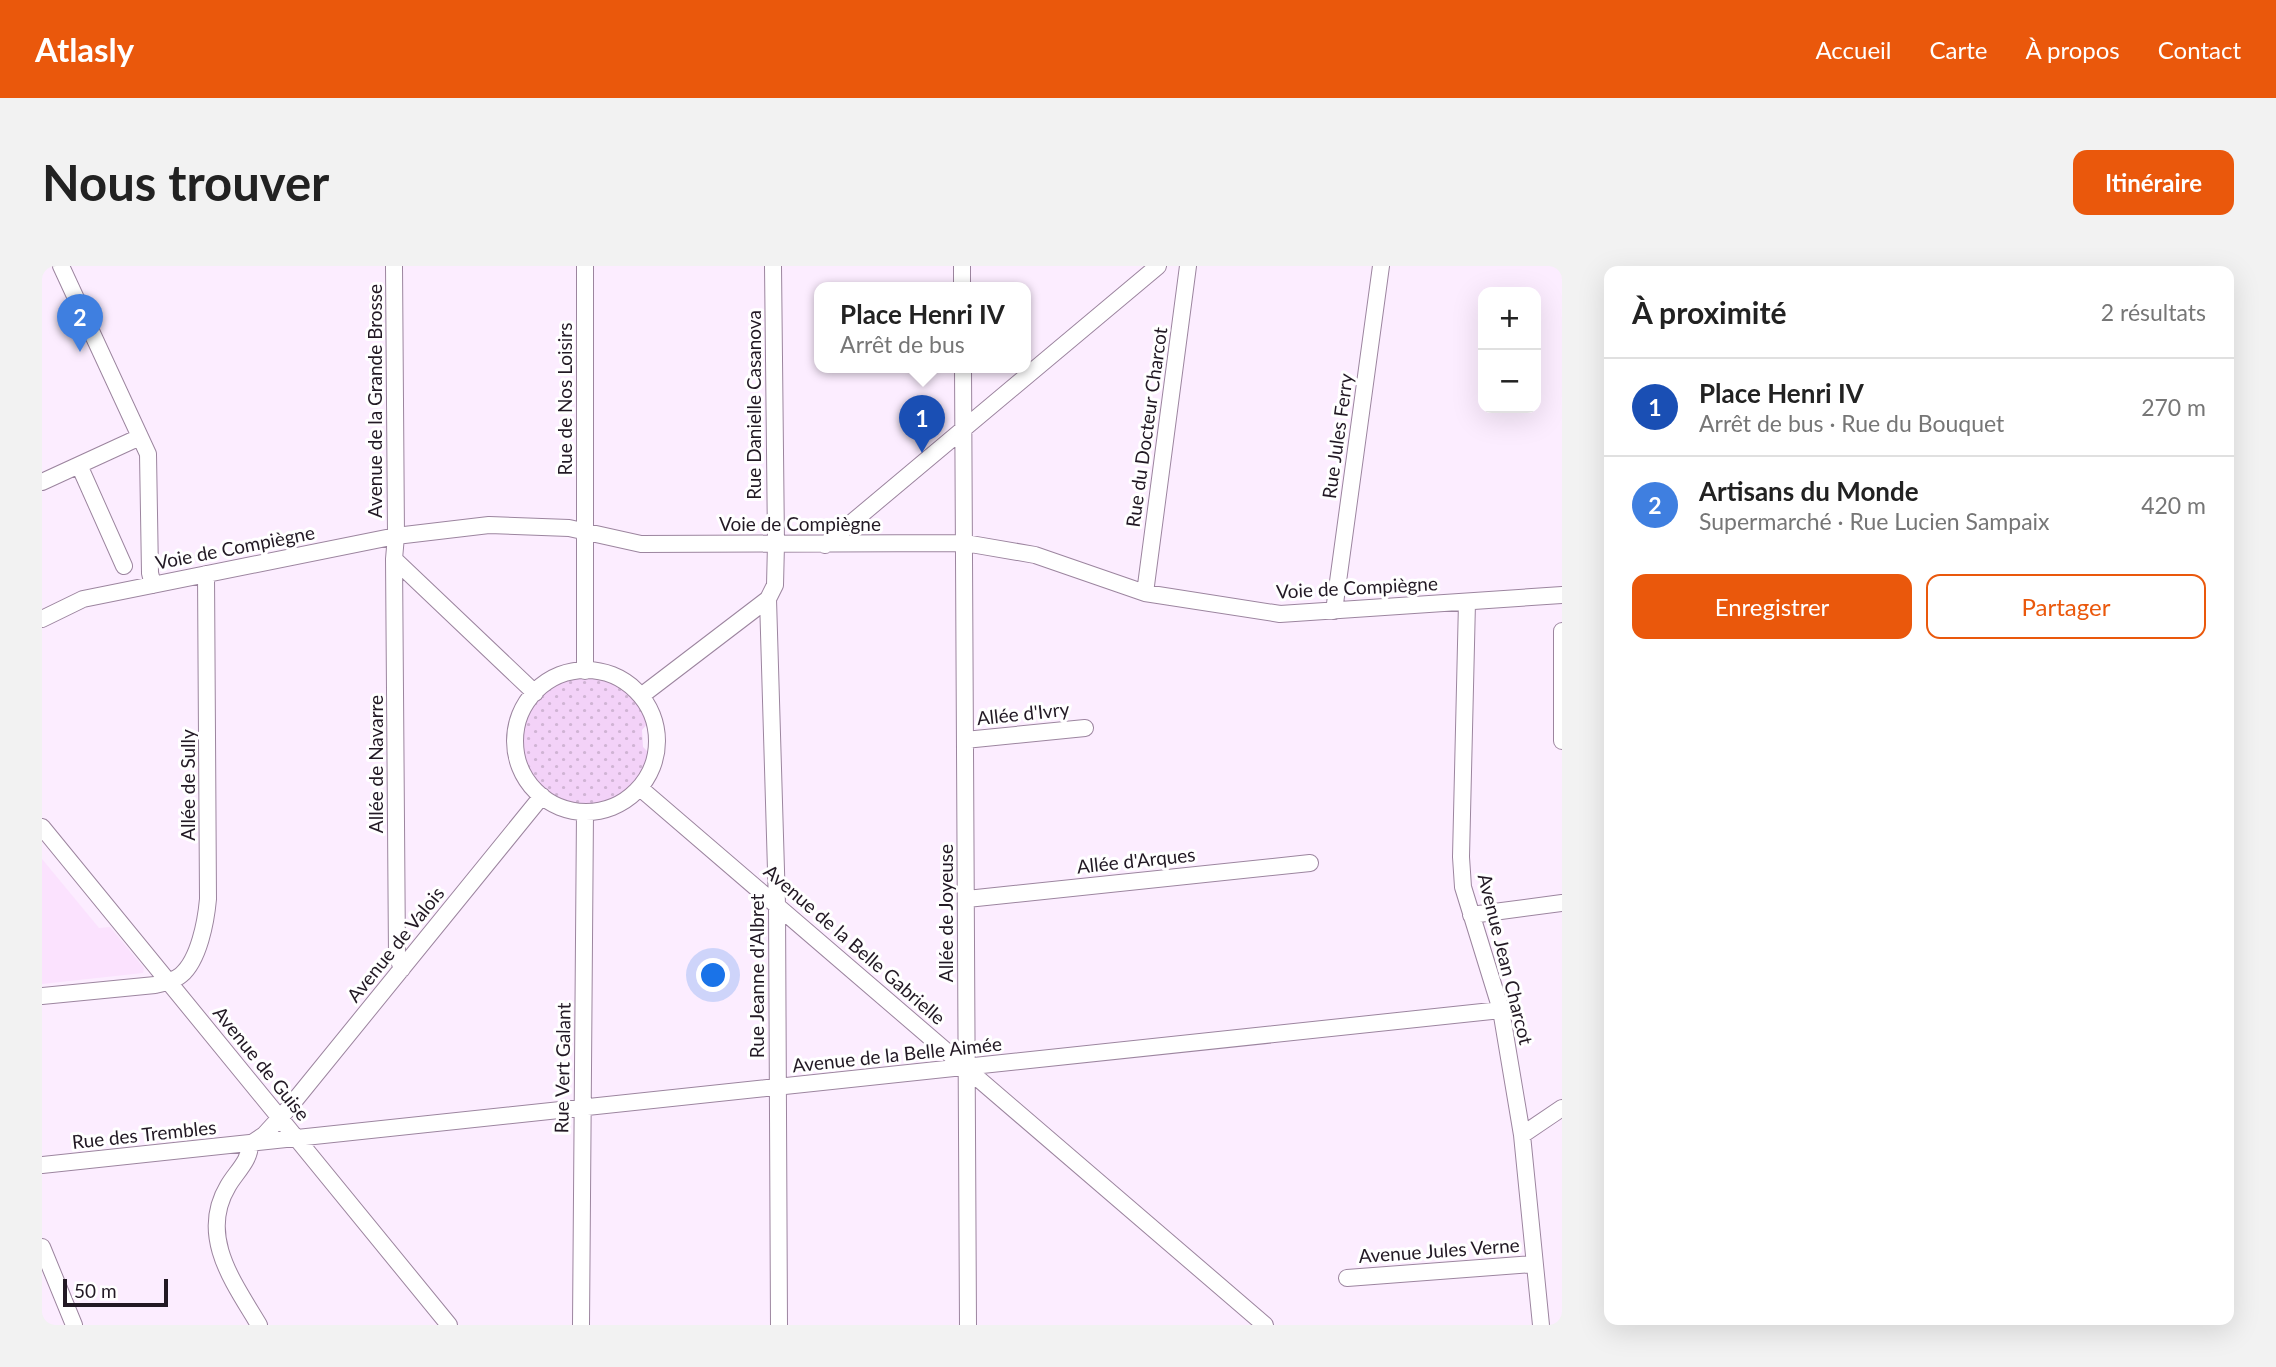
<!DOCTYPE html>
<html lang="fr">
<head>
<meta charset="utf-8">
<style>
	:root { --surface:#fff; --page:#f2f2f2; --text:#222; --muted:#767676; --line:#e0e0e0; --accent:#ea580c }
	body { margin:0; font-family:Lato,sans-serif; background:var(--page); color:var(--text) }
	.controls { position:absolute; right:21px; top:21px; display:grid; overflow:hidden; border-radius:14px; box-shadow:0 7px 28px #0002 }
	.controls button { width:63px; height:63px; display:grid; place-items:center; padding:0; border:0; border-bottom:2px solid var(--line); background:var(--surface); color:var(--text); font:35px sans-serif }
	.scale { position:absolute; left:21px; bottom:18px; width:105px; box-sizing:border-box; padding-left:7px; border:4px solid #221924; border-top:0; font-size:19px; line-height:24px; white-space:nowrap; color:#221924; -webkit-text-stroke:5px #fff; paint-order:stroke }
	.you { position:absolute; left:672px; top:710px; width:24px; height:24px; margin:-18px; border:5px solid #fff; border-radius:50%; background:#1a73e8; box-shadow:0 0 0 10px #1a73e833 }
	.badge { display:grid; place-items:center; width:46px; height:46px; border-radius:50%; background:var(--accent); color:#fff; font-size:23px; font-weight:700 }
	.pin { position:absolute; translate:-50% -58px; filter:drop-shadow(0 2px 4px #0008) }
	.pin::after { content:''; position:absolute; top:37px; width:24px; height:21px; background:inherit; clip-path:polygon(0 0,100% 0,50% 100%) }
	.popup { position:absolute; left:772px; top:16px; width:217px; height:91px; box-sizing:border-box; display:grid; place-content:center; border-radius:14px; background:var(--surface); filter:drop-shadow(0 2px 5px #0005); font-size:23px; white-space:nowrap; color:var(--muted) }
	.popup b { font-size:26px; color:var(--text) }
	.popup::after { content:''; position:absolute; left:50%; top:100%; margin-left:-14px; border:14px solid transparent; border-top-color:var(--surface) }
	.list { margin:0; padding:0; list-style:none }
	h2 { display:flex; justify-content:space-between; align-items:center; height:91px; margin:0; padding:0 28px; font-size:30px }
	h2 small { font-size:23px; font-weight:400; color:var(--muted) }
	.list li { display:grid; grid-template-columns:46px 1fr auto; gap:21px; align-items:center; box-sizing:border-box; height:98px; padding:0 28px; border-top:2px solid var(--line) }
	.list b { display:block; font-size:26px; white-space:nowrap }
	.list p { margin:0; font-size:23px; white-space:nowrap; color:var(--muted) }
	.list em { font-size:23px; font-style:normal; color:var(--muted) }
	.actions { display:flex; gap:14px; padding:21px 28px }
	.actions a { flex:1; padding:16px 0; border:2px solid var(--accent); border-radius:14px; text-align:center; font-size:24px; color:var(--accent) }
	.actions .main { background:var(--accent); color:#fff }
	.map { position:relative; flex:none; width:1520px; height:1059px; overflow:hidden; border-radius:14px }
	header { display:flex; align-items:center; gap:42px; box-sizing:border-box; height:98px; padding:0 35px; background:var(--accent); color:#fff }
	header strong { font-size:33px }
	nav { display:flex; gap:38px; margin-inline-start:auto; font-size:24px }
	.intro { display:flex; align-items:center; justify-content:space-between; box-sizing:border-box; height:168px; padding:0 42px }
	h1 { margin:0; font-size:49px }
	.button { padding:18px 32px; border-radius:14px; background:var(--accent); color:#fff; font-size:24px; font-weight:700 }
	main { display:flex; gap:42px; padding:0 42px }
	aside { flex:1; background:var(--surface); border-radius:14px; box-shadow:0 7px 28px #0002 }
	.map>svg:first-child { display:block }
	.built { fill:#fbe2fe }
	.grass { fill:url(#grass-dots) }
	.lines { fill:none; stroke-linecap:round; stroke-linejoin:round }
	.minor-casing { stroke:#9c859f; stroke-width:18 }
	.minor { stroke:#fff; stroke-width:16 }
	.labels { text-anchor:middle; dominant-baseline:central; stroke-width:6; stroke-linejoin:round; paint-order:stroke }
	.street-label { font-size:19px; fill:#221924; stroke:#fff }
</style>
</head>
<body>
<header>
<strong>Atlasly</strong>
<nav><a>Accueil</a><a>Carte</a><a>À propos</a><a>Contact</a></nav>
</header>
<div class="intro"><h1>Nous trouver</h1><a class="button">Itinéraire</a></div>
<main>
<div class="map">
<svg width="1520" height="1059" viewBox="0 0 1520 1059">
	<defs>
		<pattern id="grass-dots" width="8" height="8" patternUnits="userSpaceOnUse" patternTransform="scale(1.75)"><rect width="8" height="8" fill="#f3d2f8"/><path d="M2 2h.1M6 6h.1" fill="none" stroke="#d0b4d4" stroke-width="1.8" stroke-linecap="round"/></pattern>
	</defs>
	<rect width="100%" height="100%" fill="#fcedff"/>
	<!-- built -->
	<path class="built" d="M0,593L57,662L68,661L102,702L101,707L0,718Z"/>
	<!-- grass -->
	<path class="grass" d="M541,408C577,413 591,424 607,456L600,464L601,481L609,489C598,516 583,535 552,540C470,553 445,426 541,408Z"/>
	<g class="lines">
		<defs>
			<path id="minor" d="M19,0L106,188L108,307L111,319
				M352,0L354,270L352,293L493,427
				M543,0V405
				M731,0L734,278L733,319L726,333L735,638L737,1059
				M920,0V21
				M921,101L926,1059
				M37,199L82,300
				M0,216L98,171
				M783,279L1116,0
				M352,293L355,689L360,703
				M1103,327L1146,0
				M1425,336L1419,591L1421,621L1459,744L1480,869L1499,1059
				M1292,345L1339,0
				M0,353L41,333L354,270L447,259L527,262L599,278L923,277L993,289L1103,327L1238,348L1520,329
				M1520,365V475
				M473 475a71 71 0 1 1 142 0a71 71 0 1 1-142 0Z
				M599,430L726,333
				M923,474L1043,462
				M598,522L1223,1059
				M0,561L407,1059
				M925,633L1268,597
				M1429,649L1520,637
				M0,730L113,719C122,717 132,715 139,709C157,694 164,655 166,633L164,308
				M1480,869L1520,842
				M210,877L222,869L245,844L500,530
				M208,878C208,895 194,906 186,920C156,970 192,1017 217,1059
				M0,899L1459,744
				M0,981L32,1059
				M1305,1012L1492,998
				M539,1059L543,546"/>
		</defs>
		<!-- minor casing -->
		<use href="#minor" class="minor-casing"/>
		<!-- minor -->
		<use href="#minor" class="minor"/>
	</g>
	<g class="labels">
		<!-- street labels -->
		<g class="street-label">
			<text transform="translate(522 133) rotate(-90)">Rue de Nos Loisirs</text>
			<text transform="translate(332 135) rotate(-90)">Avenue de la Grande Brosse</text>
			<text transform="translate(711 139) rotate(-90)">Rue Danielle Casanova</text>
			<text transform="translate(1104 161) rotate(-82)">Rue du Docteur Charcot</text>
			<text transform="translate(1295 170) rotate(-82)">Rue Jules Ferry</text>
			<text x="758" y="257">Voie de Compiègne</text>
			<text transform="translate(193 281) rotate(-11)">Voie de Compiègne</text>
			<text transform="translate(1315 321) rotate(-3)">Voie de Compiègne</text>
			<text transform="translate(981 447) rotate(-6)">Allée d'Ivry</text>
			<text transform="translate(333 498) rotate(-90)">Allée de Navarre</text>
			<text transform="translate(145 519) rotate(-90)">Allée de Sully</text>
			<text transform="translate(1094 594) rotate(-6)">Allée d'Arques</text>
			<text transform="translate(903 647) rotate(-90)">Allée de Joyeuse</text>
			<text transform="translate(353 678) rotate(-51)">Avenue de Valois</text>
			<text transform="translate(813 678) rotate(41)">Avenue de la Belle Gabrielle</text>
			<text transform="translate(1464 693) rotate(76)">Avenue Jean Charcot</text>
			<text transform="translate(714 710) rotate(-90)">Rue Jeanne d'Albret</text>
			<text transform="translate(855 788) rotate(-6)">Avenue de la Belle Aimée</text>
			<text transform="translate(220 797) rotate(51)">Avenue de Guise</text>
			<text transform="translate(520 802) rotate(-89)">Rue Vert Galant</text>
			<text transform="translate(102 868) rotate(-6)">Rue des Trembles</text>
			<text transform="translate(1397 984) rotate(-4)">Avenue Jules Verne</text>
		</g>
	</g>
</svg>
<div class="controls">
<button>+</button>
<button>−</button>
</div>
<div class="scale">50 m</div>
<div class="you"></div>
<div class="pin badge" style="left:880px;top:187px;background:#1a4fb4">1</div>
<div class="popup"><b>Place Henri IV</b>Arrêt de bus</div>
<div class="pin badge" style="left:38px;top:86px;background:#3f7fe0">2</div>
</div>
<aside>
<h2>À proximité<small>2 résultats</small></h2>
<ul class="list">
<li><span class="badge" style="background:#1a4fb4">1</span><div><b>Place Henri IV</b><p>Arrêt de bus · Rue du Bouquet</p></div><em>270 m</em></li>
<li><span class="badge" style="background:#3f7fe0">2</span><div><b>Artisans du Monde</b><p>Supermarché · Rue Lucien Sampaix</p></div><em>420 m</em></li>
</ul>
<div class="actions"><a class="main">Enregistrer</a><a>Partager</a></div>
</aside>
</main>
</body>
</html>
